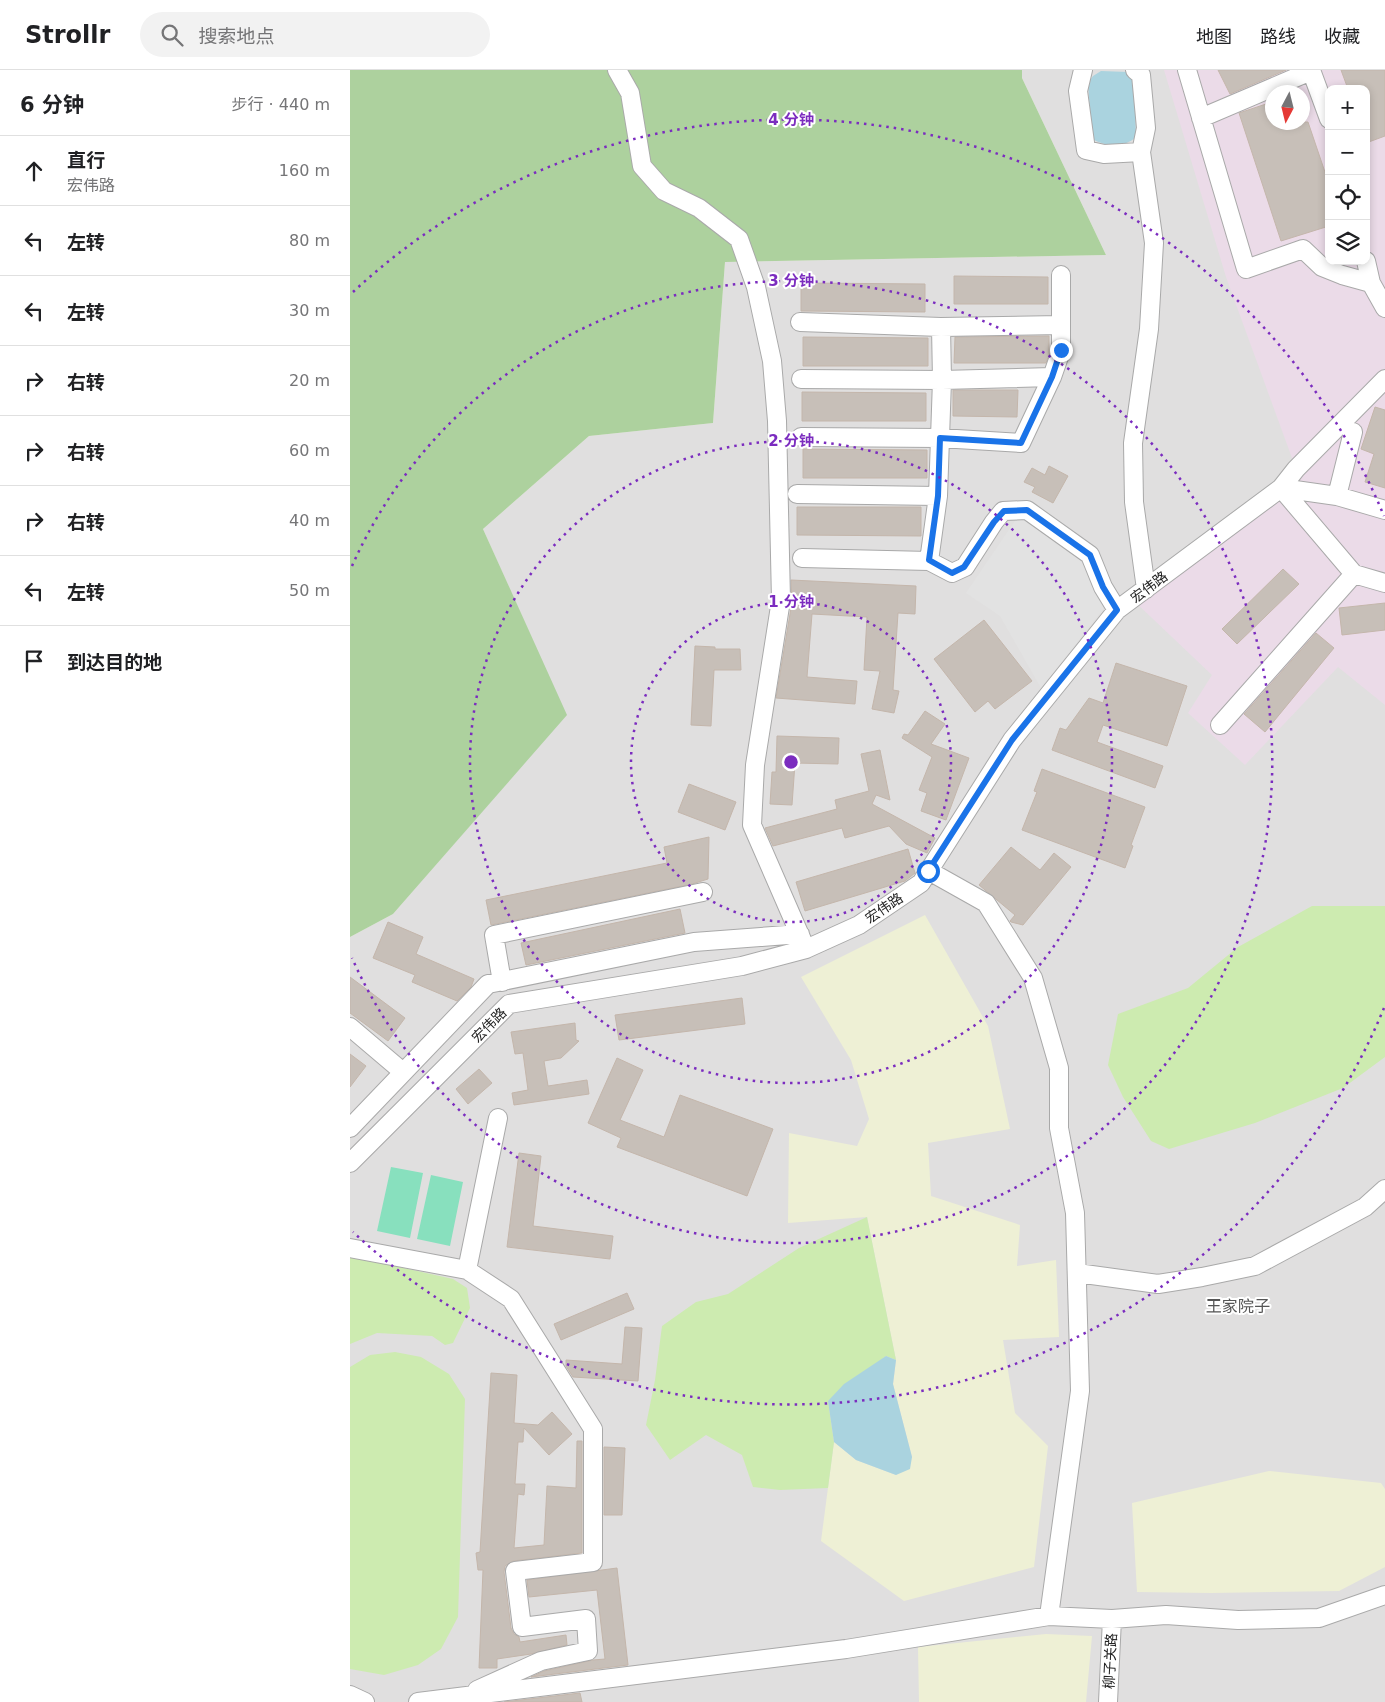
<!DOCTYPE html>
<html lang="zh">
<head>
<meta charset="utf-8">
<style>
	:root { --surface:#fff; --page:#f2f2f2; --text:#202124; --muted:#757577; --line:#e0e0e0 }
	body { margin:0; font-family:"DejaVu Sans","Noto Sans SC",sans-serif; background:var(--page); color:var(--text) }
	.controls { position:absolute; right:15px; top:15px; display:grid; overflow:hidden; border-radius:10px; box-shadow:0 2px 8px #0003 }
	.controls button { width:45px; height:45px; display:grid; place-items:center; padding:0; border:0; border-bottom:1px solid var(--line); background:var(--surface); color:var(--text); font:25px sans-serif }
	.compass { position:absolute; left:915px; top:15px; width:45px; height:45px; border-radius:50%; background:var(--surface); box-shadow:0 2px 8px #0003; rotate:187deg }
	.stop { position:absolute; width:15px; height:15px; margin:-11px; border:4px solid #1a73e8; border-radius:50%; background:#fff }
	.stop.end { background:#1a73e8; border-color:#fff; box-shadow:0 1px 5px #0008 }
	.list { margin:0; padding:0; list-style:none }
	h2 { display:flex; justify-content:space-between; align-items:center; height:65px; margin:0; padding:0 20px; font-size:21px }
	h2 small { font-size:16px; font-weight:400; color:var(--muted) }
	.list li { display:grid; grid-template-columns:32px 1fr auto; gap:15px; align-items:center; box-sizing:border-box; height:70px; padding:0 20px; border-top:1px solid var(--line) }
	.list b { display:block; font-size:19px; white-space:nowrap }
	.list p { margin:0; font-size:16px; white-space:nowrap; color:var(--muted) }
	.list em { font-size:16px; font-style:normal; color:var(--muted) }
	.icon { flex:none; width:28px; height:28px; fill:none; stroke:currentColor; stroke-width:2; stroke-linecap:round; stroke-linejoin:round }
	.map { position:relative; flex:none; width:1035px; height:1632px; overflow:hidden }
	header { display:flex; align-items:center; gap:30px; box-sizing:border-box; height:70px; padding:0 25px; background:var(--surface); border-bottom:1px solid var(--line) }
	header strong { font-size:24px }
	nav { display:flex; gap:28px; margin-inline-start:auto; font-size:18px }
	.search { width:350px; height:45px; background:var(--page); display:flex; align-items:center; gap:12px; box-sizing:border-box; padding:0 18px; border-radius:28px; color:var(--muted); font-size:19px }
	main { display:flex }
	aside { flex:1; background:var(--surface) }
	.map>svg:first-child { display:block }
	.residential { fill:#e0dfdf; fill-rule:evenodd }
	.industrial { fill:#ebdbe8; fill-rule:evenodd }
	.farmland { fill:#eef0d5 }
	.grass { fill:#cdebb0 }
	.forest { fill:#add19e }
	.pitch { fill:#88e0be }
	.parking { fill:#e2e2e2 }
	.water { fill:#aad3df }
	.building { fill:#c7bfb8; stroke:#c4b6ab }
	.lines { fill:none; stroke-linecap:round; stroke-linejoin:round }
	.minor-casing { stroke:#a9a9a9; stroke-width:20 }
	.minor { stroke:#fff; stroke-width:18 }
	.route { stroke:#1a73e8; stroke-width:6 }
	.ring { fill:none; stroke:#7b2cbf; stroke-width:2.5; stroke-dasharray:2.5 5 }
	.labels { text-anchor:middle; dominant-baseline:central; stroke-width:4; stroke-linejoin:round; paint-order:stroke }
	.street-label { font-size:14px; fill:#222; stroke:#fff }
	.quarter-label { font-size:16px; fill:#555; stroke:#fff }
	.centre { fill:#7b2cbf; stroke:#fff; stroke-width:2.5 }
	.ring-label { font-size:15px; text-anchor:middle; font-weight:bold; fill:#7b2cbf; stroke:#fff; stroke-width:4; stroke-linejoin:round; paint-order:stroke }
</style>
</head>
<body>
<header>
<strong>Strollr</strong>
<div class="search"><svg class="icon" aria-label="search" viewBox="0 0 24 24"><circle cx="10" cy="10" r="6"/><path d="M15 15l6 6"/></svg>搜索地点</div>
<nav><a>地图</a><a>路线</a><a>收藏</a></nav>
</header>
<main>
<aside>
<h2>6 分钟<small>步行 · 440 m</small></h2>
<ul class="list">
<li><svg class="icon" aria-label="ahead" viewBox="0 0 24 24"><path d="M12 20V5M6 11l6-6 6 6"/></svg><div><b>直行</b><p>宏伟路</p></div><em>160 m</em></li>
<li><svg class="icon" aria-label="left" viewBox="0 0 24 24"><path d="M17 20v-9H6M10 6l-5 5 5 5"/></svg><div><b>左转</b></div><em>80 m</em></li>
<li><svg class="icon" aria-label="left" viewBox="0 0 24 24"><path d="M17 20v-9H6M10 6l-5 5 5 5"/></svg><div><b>左转</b></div><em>30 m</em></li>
<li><svg class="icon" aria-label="right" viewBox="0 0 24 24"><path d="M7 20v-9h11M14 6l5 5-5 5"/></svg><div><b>右转</b></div><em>20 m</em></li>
<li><svg class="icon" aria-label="right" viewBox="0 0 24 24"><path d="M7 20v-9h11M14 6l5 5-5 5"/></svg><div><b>右转</b></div><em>60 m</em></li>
<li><svg class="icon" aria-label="right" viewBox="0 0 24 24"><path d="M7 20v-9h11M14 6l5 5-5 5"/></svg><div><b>右转</b></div><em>40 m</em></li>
<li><svg class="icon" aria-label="left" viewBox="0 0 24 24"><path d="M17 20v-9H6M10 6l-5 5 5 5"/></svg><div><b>左转</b></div><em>50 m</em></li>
<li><svg class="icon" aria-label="arrive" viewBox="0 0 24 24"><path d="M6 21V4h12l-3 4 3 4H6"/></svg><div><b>到达目的地</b></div></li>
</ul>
</aside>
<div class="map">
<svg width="1035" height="1632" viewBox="0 0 1035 1632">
	<rect width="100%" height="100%" fill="#f2efe9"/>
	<!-- residential -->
	<path class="residential" d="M672,0H1035V1632H0V867L43,844L216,645L133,459L239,366L363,353L375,192L756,185L672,8ZM979,19H1016V191H979ZM922,22H952V52H922Z"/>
	<!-- industrial -->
	<path class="industrial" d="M814,0H1035V635L988,597L895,695L838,643L862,605L782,529L946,399L876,207ZM979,19H1016V191H979ZM922,22H952V52H922Z"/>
	<!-- farmland -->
	<path class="farmland" d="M575,845L638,956L660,1059L578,1073L581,1126L670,1155L667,1196L706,1190L709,1267L653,1270L665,1343L698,1376L684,1497L554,1531L471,1471L484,1372L506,1390L546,1405L562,1387L543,1314L546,1290L517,1147L438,1153L439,1063L507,1076L519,1049L501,990L451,907Z
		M919,1401L1031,1413L1035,1419V1497L989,1521L861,1523L787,1522L782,1433Z
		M696,1564L742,1566L736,1632H569L568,1577Z"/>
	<!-- grass -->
	<path class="grass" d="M962,836H1035V987L993,1018L905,1053L819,1079L801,1071L773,1027L758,995L768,944L838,918L888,877Z
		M517,1147L546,1290L536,1286L478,1331L484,1372L478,1418L430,1420L403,1417L392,1385L356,1365L320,1390L296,1355L305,1310L312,1256L346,1232L378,1224L449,1178Z
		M0,1186L103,1209L117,1218L120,1238L103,1273L95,1275L82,1266L27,1263L0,1274Z
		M45,1282L71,1287L99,1304L115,1329L108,1547L91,1579L68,1595L34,1605L0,1599V1297L20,1285Z"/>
	<!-- forest -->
	<path class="forest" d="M0,0H672V8L756,185L375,192L363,353L239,366L133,459L217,645L43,844L0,867Z"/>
	<!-- pitch -->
	<path class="pitch" d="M41,1097L73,1103L60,1168L27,1161Z
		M81,1105L113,1112L100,1176L67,1169Z"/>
	<!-- parking -->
	<path class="parking" d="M669,445L694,460L735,490L754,538L691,618L650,546L616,523Z"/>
	<!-- water -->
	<path class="water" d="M751,1L778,2L784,8L786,67C774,78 756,77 742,69L738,13L743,6Z
		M536,1286L546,1290L543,1314L562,1387L560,1399L546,1405L506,1390L484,1372L478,1331L494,1314Z"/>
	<!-- building -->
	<path class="building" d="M868,0H936L880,24Z
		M991,0H1035V66L1016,73V19H998Z
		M922,32V52H958L979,114V156L931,171L889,43Z
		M604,206L698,207V234H604Z
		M451,213L575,214V242L451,241Z
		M699,266V284L696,293H604L605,267Z
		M453,267L578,268V296H453Z
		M603,320H668L667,347L603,346Z
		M452,322L576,323V351H452Z
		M1025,337L1035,340V418L1015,412L1024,384L1011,379Z
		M453,379L577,380V408H453Z
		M699,396L718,406L703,433L682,422L685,417L674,412L682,398L695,405Z
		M447,437H571V466L447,465Z
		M933,499L949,514L887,574L872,559Z
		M441,510L566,516L565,544L548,543L543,620L549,621L544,643L522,639L530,601L514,600L517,547L462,544L457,607L507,611L505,634L426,628L442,532Z
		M1035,533V560L992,565L989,538Z
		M634,550L682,611L645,639L638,631L625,642L584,589Z
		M966,563L984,578L915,662L894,644Z
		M345,576L365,577V579H390L391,600H364L361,656L341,655Z
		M766,593L837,616L817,676L753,655L747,672L813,696L805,718L702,680L710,658L716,660L739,628L753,633Z
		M575,641L595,654L581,674L619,688L596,750L571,741L577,723L569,720L582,687L552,668L554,664L558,665Z
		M427,666L489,668L488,694L445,693L442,735L420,734L422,702H426Z
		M530,680L540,730L526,725L522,734L585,768L577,783L556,774L539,756L495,768L492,758L423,776L415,758L487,739L485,730L519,721L511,684Z
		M692,699L795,737L781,775L783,776L775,798L672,760L687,722L684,721Z
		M339,714L386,732L375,760L328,742Z
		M359,767L358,809L342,814L141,855L136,830L317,793L314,777Z
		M661,777L690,800L704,783L721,797L673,855L661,852L660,851L665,845L629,815Z
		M558,779L565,803L555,811L455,841L446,812Z
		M330,839L335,863L176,895L171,873Z
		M38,852L73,867L66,884L124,909L121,917L107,931L62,912L65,905L23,888Z
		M0,907L55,948L38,971L0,943Z
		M392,928L395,954L269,970L265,945Z
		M225,953L226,970L229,971L211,988L194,991L198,1016L237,1010L239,1024L164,1035L162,1023L178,1020L173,983L165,984L161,962Z
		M0,984L16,996L0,1017Z
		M267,988L293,1000L270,1050L314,1067L330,1025L423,1059L397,1126L267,1077L271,1068L238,1053Z
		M129,999L142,1013L118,1034L106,1019Z
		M169,1083L191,1086L183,1156L263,1166L260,1189L157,1177Z
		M277,1223L284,1239L211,1270L204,1254Z
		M275,1257L292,1258L288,1311L223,1307L216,1296V1290L272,1294Z
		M141,1303L167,1305L164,1353L188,1355L202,1342L222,1364L199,1385L174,1358L173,1372H168L165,1414H175L174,1425L168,1424L164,1478L194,1475L197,1416L226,1418L227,1371H232V1483L163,1491L155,1496L154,1502L161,1558L164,1564L169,1567L170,1572L216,1565L217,1575L181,1584L147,1589V1598H129L133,1500H128L126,1483L130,1482Z
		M254,1377L275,1378L272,1445H254Z
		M267,1498L278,1595L181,1607L194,1601L243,1590L255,1589L247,1520L179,1527L177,1510Z
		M230,1623L232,1632H154Z"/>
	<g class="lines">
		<defs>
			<path id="minor" d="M267,0L280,23L292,96L314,121L349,138L389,169L406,217L422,291L427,351L431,530L405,695L402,755L456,879
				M733,0L728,21L736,80L754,84L791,82
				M785,0L791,5L796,58L791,82L804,173L799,259L783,373L784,432L796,519
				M837,0L896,199L953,179L972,197L992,205L1021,213
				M961,0L979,49
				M851,48L961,1
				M1016,191L1021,213L1035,238
				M450,252L591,257L711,255
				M451,309L592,310L702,307
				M1003,362L987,426L1035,440
				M451,367L590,368L671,373L702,307L711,281V205
				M931,418L1004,504L1035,513
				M931,418L987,426
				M447,424L588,426
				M452,488L579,491L602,503L615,497L644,452L653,441L677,440L740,485L753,517L767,540
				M579,491L588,426L592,310L591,257
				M870,655L1004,504
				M579,801L636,833L683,908L709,998V1058L725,1143L730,1321L699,1546
				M152,912L144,865L353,822
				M0,957L53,1002
				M0,1058L138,914L344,872L450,864
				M0,1093L159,934L392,896L456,879L509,855L571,813L662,670L767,540L931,418L946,399L1035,309
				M0,1178L117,1200L148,1048
				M117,1200L161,1229L243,1359V1492L165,1501L172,1557L236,1549L238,1581L191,1591L127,1620
				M727,1203L808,1214L852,1207L905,1196L1015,1137L1035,1119
				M0,1625L15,1632
				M68,1632L496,1579L699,1546L762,1549L816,1545L888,1550L969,1548L1035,1525
				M758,1632L762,1549"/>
		</defs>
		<!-- minor casing -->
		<use href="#minor" class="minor-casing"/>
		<!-- minor -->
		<use href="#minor" class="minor"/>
	</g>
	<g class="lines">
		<!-- route -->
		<path class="route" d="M578,801L662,670L767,540L753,517L740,485L677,440L654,441L644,452L614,497L602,503L579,490L588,426L590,368L671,373L702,307L711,280"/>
	</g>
	<!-- distance rings -->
	<g class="ring">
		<circle cx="441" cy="692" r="160"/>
		<circle cx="441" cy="692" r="321"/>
		<path d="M2 496A481 481 0 1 1 2 888"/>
		<path d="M1034 938A642 642 0 0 1 3 1162M3 222A642 642 0 0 1 1034 446"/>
	</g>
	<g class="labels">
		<!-- street labels -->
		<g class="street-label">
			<text transform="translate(799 517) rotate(-37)">宏伟路</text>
			<text transform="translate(534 838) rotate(-34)">宏伟路</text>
			<text transform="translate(139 955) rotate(-45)">宏伟路</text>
			<text transform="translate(760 1591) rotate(-87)">柳子关路</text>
		</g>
		<!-- quarter labels -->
		<g class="quarter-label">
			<text x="888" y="1236">王家院子</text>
		</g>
	</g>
	<circle cx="441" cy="692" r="8" class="centre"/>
	<g class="ring-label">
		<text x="441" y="55">4 分钟</text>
		<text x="441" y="216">3 分钟</text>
		<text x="441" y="376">2 分钟</text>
		<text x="441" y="537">1 分钟</text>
	</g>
</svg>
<div class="controls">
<button>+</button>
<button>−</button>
<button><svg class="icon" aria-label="locate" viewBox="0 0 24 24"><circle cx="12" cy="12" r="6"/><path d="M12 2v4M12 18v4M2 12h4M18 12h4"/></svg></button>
<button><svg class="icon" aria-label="layers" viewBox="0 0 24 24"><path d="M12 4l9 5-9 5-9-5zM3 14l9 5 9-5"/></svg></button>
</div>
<svg class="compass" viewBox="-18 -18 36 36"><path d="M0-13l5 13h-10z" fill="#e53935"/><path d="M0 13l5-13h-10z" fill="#757577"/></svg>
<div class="stop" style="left:578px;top:801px"></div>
<div class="stop end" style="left:711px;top:280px"></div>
</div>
</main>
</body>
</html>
